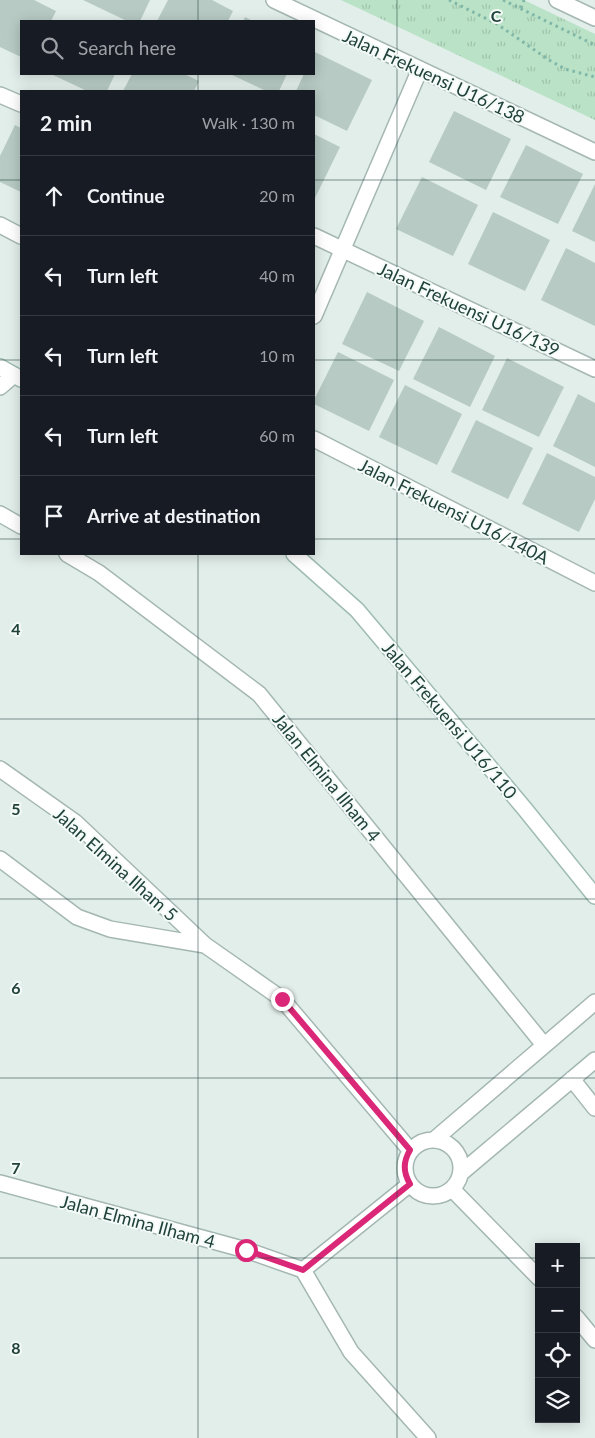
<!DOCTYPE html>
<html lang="en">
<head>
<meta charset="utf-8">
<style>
	:root { --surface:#171b24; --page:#242831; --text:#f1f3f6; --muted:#9ea1a6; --line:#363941 }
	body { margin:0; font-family:Lato,sans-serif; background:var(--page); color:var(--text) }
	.controls { position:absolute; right:15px; bottom:15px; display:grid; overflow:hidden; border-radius:0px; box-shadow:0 2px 12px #0003 }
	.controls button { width:45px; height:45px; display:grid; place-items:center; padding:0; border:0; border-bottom:1px solid var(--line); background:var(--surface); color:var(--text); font:25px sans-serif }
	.stop { position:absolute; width:15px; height:15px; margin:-11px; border:4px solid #db2777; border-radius:50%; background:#fff }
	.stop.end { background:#db2777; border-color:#fff; box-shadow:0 1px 5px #0008 }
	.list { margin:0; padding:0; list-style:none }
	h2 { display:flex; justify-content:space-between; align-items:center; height:65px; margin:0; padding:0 20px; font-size:21px }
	h2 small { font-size:16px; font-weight:400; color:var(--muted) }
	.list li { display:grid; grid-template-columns:32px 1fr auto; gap:15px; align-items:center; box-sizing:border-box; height:80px; padding:0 20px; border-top:1px solid var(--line) }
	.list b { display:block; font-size:19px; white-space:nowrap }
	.list em { font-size:16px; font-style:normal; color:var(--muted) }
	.icon { flex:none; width:28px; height:28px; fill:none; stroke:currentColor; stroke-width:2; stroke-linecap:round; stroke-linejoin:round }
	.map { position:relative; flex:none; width:595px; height:1438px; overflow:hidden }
	.search { position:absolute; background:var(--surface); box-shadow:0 2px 12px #0003; left:20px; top:20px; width:295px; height:55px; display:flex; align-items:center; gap:12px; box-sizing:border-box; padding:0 18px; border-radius:0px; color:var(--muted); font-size:19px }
	.panel { position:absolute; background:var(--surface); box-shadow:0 2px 12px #0003; left:20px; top:90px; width:295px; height:465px; border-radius:0px }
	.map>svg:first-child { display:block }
	.park { fill:url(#park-tufts) }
	.building { fill:#b7cac3 }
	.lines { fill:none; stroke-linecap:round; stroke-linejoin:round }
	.street-casing { stroke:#a4b7b2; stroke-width:18 }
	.secondary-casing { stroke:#9fbcb3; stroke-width:18 }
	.path { stroke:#7fb6a7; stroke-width:3; stroke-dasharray:2.5 4; stroke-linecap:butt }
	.street { stroke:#fff; stroke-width:15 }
	.secondary { stroke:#fff; stroke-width:15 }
	.route { stroke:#db2777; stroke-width:6 }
	.grid { fill:none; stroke:#20423a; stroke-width:1; stroke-opacity:0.55 }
	.labels { text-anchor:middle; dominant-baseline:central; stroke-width:4; stroke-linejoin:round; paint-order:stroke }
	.street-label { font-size:18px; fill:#20423a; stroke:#f4faf7 }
	.grid-label { font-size:16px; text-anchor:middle; font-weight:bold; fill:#20423a; stroke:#f4faf7; stroke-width:4; stroke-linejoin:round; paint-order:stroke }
</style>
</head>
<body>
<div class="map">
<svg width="595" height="1438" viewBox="0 0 595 1438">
	<defs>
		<pattern id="park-tufts" width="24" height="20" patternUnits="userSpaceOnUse" patternTransform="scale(1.25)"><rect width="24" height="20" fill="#b9e2c6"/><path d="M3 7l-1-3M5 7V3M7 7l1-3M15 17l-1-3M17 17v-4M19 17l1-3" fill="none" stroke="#9fc3ab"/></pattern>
	</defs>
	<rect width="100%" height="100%" fill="#e2eeea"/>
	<!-- park -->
	<path class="park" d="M341,0H524L595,34V120Z"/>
	<!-- building -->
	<path class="building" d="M0,0H34L56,11L51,21H21V57L0,47Z
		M83,0H150L140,21H127Z
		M168,0H212L233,11L228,21H157Z
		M245,17L253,21H243Z
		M315,52L372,80L347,131L314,115V91H296L304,74H314Z
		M51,74H115L107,91H87Z
		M132,74H184L199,81L194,91H123Z
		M230,74H287L279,91H266Z
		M454,111L511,139L486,190L429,162Z
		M15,125L21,128V192L0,182V156Z
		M314,134L340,147L315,198H314Z
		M526,145L583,174L558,224L500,197Z
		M422,177L478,205L453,256L396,229Z
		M595,184V242L572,231Z
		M493,212L550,240L525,291L468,264Z
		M566,248L595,263V326L541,300Z
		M367,292L424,321L399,371L342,344Z
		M439,327L495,356L470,407L413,379Z
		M338,352L394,380L369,431L314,404V400Z
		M507,358L564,387L539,437L482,410Z
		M405,385L462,414L437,465L379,437Z
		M578,394L595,403V467L553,446Z
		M476,420L533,448L508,499L451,472Z
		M547,453L595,477V499L579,532L522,504Z"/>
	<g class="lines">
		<defs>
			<path id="street" d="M274,0L595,152
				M557,0L595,18
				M0,95L21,104
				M0,225L21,236
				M314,236L595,369
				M314,316L420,69
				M0,387L14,375
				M314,439L595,583
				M0,514L21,526
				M67,554L99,573L259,694L544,1045
				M0,769L75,822L205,945L282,999L410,1150
				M0,859L77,917L110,929L205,945
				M572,1079L595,1108
				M435,1139L595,1002
				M405 1168a28 28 0 1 1 56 0a28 28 0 1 1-56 0Z
				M461,1173L595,1060
				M0,1183L246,1250L303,1270
				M452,1189L539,1278
				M303,1270L351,1352L428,1438
				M303,1270L410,1184
				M576,1317L595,1340"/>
			<path id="secondary" d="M0,367L21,379
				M294,554L357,610L524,808L595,896"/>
		</defs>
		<!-- street casing -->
		<use href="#street" class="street-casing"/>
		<!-- secondary casing -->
		<use href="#secondary" class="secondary-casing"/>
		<!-- path -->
		<path class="path" d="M449,0L497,24L549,60L565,69L595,77
			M503,0L595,45
			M521,8L524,0"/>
		<!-- street -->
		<use href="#street" class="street"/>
		<!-- secondary -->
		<use href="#secondary" class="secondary"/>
	</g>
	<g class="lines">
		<!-- route -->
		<path class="route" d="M246,1250L303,1270L410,1184C403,1172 403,1162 410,1150L282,999"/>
	</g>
	<!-- grid -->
	<path class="grid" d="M198,0V21M397,0V1438M198,74V91M0,180H21M314,180H595M0,360H21M314,360H595M0,539H21M314,539H595M198,554V1438M0,719H595M0,899H595M0,1078H595M0,1258H539M576,1258H595"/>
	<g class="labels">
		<!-- street labels -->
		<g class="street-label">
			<text transform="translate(434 76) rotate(25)">Jalan Frekuensi U16/138</text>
			<text transform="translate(469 309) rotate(25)">Jalan Frekuensi U16/139</text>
			<text transform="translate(454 511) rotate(27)">Jalan Frekuensi U16/140A</text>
			<text transform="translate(450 720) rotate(50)">Jalan Frekuensi U16/110</text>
			<text transform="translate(327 777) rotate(51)">Jalan Elmina Ilham 4</text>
			<text transform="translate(116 864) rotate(42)">Jalan Elmina Ilham 5</text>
			<text transform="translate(138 1221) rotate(15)">Jalan Elmina Ilham 4</text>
		</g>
	</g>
	<g class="grid-label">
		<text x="496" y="22">C</text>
		<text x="16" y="635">4</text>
		<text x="16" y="815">5</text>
		<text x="16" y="994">6</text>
		<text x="16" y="1174">7</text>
		<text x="16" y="1354">8</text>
	</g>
</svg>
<div class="controls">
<button>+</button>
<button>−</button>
<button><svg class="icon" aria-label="locate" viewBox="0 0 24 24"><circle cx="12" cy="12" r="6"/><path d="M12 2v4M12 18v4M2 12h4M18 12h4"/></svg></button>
<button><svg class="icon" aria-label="layers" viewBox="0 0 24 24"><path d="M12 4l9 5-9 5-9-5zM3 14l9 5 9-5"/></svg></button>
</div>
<div class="stop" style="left:246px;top:1250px"></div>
<div class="stop end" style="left:282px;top:999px"></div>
<div class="search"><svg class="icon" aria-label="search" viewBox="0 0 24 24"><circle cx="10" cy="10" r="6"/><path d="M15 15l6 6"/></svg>Search here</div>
<section class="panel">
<h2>2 min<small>Walk · 130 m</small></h2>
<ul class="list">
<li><svg class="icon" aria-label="ahead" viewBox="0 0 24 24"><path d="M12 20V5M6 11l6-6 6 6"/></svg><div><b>Continue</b></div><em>20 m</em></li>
<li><svg class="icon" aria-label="left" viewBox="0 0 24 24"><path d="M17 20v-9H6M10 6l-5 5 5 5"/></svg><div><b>Turn left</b></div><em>40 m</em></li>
<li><svg class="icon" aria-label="left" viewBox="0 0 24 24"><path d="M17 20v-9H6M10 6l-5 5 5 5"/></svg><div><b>Turn left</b></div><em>10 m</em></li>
<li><svg class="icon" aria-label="left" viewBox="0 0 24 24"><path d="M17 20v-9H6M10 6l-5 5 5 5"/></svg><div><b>Turn left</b></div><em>60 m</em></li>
<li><svg class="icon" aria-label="arrive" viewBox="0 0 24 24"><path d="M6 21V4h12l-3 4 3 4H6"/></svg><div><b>Arrive at destination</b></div></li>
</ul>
</section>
</div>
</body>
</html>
